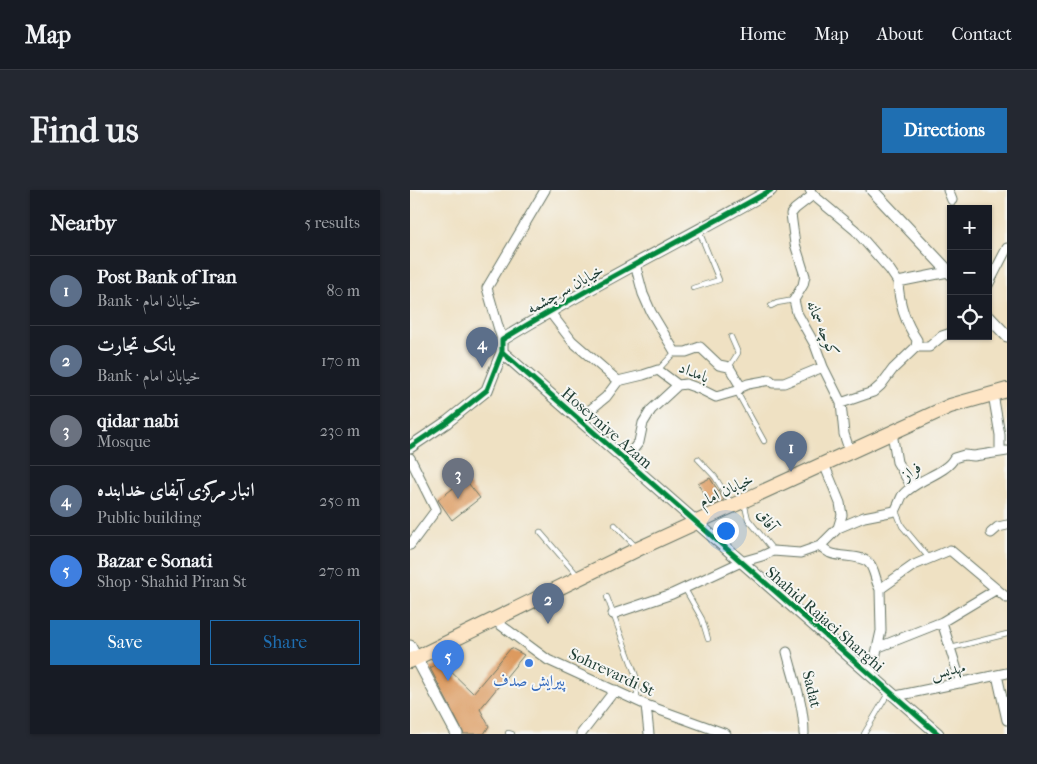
<!DOCTYPE html>
<html lang="en">
<head>
<meta charset="utf-8">
<style>
	:root { --surface:#171b24; --page:#242831; --text:#f1f3f6; --muted:#9ea1a6; --line:#363941; --accent:#1f6fb2 }
	body { margin:0; font-family:"IM FELL French Canon",Amiri,serif; background:var(--page); color:var(--text) }
	.controls { position:absolute; right:15px; top:15px; display:grid; overflow:hidden; border-radius:0px; box-shadow:0 1px 4px #0004 }
	.controls button { width:45px; height:45px; display:grid; place-items:center; padding:0; border:0; border-bottom:1px solid var(--line); background:var(--surface); color:var(--text); font:25px sans-serif }
	.you { position:absolute; left:315px; top:340px; width:18px; height:18px; margin:-12px; border:4px solid #fff; border-radius:50%; background:#1a73e8; box-shadow:0 0 0 8px #1a73e833 }
	.badge { display:grid; place-items:center; width:32px; height:32px; border-radius:50%; background:var(--accent); color:#fff; font-size:16px; font-weight:700 }
	.pin { position:absolute; translate:-50% -41px; filter:drop-shadow(0 1px 2px #0008) }
	.pin::after { content:''; position:absolute; top:26px; width:18px; height:15px; background:inherit; clip-path:polygon(0 0,100% 0,50% 100%) }
	.list { margin:0; padding:0; list-style:none }
	h2 { display:flex; justify-content:space-between; align-items:center; height:65px; margin:0; padding:0 20px; font-size:21px }
	h2 small { font-size:16px; font-weight:400; color:var(--muted) }
	.list li { display:grid; grid-template-columns:32px 1fr auto; gap:15px; align-items:center; box-sizing:border-box; height:70px; padding:0 20px; border-top:1px solid var(--line) }
	.list b { display:block; font-size:19px; white-space:nowrap }
	.list p { margin:0; font-size:16px; white-space:nowrap; color:var(--muted) }
	.list em { font-size:16px; font-style:normal; color:var(--muted) }
	.actions { display:flex; gap:10px; padding:15px 20px }
	.actions a { flex:1; padding:11px 0; border:1px solid var(--accent); border-radius:0px; text-align:center; font-size:18px; color:var(--accent) }
	.actions .main { background:var(--accent); color:#fff }
	.icon { flex:none; width:28px; height:28px; fill:none; stroke:currentColor; stroke-width:2; stroke-linecap:round; stroke-linejoin:round }
	.map { position:relative; flex:none; width:597px; height:544px; overflow:hidden; border-radius:0px }
	header { display:flex; align-items:center; gap:30px; box-sizing:border-box; height:70px; padding:0 25px; background:var(--surface); border-bottom:1px solid var(--line) }
	header strong { font-size:24px }
	nav { display:flex; gap:28px; margin-inline-start:auto; font-size:18px }
	.intro { display:flex; align-items:center; justify-content:space-between; box-sizing:border-box; height:120px; padding:0 30px }
	h1 { margin:0; font-size:35px }
	.button { padding:12px 22px; border-radius:0px; background:var(--accent); color:#fff; font-size:18px; font-weight:700 }
	main { display:flex; gap:30px; padding:0 30px }
	aside { flex:1; background:var(--surface); border-radius:0px; box-shadow:0 1px 4px #0004 }
	.map>svg:first-child { display:block }
	.building { fill:#dc9a5f }
	.lines { fill:none; stroke-linecap:round; stroke-linejoin:round }
	.service-casing { stroke:#687666; stroke-width:6 }
	.minor-casing { stroke:#687666; stroke-width:11 }
	.tertiary-casing { stroke:#687666; stroke-width:13 }
	.secondary-casing { stroke:#687666; stroke-width:16 }
	.service { stroke:#fff; stroke-width:4.5 }
	.minor { stroke:#fff; stroke-width:9 }
	.tertiary { stroke:#fff; stroke-width:11 }
	.secondary { stroke:#fee5c5; stroke-width:14 }
	.cycleway-casing { stroke:#f6f6f2; stroke-width:8 }
	.cycleway { stroke:#00873e; stroke-width:5 }
	.shop-dot { fill:#3f7fe0; stroke:#f6f6f2; stroke-width:2 }
	.labels { text-anchor:middle; dominant-baseline:central; stroke-width:4; stroke-linejoin:round; paint-order:stroke }
	.street-label { font-size:16px; fill:#1f3d34; stroke:#f6f6f2 }
	.shop-label { font-size:16px; fill:#366cbe; stroke:#f6f6f2 }
</style>
</head>
<body>
<header>
<strong>Map</strong>
<nav><a>Home</a><a>Map</a><a>About</a><a>Contact</a></nav>
</header>
<div class="intro"><h1>Find us</h1><a class="button">Directions</a></div>
<main>
<aside>
<h2>Nearby<small>5 results</small></h2>
<ul class="list">
<li><span class="badge" style="background:#5c6f8a">1</span><div><b>Post Bank of Iran</b><p>Bank · خیابان امام</p></div><em>80 m</em></li>
<li><span class="badge" style="background:#5c6f8a">2</span><div><b>بانک تجارت</b><p>Bank · خیابان امام</p></div><em>170 m</em></li>
<li><span class="badge" style="background:#6b7280">3</span><div><b>qidar nabi</b><p>Mosque</p></div><em>230 m</em></li>
<li><span class="badge" style="background:#5c6f8a">4</span><div><b>انبار مرکزی آبفای خدابنده</b><p>Public building</p></div><em>250 m</em></li>
<li><span class="badge" style="background:#3f7fe0">5</span><div><b>Bazar e Sonati</b><p>Shop · Shahid Piran St</p></div><em>270 m</em></li>
</ul>
<div class="actions"><a class="main">Save</a><a>Share</a></div>
</aside>
<div class="map">
<svg width="597" height="544" viewBox="0 0 597 544">
	<rect width="100%" height="100%" fill="#f6f6f2"/>
	<filter id="ink" filterUnits="userSpaceOnUse"><feTurbulence type="fractalNoise" baseFrequency=".02" numOctaves="2"/><feDisplacementMap in="SourceGraphic" scale="10" xChannelSelector="R" yChannelSelector="G"/><feConvolveMatrix kernelMatrix="1 2 1 2 8 2 1 2 1" color-interpolation-filters="sRGB"/></filter>
	<filter id="wash" filterUnits="userSpaceOnUse"><feTurbulence type="fractalNoise" baseFrequency=".0096" numOctaves="4" result="noise"/><feDisplacementMap in="SourceGraphic" scale="20" xChannelSelector="R" yChannelSelector="G"/><feGaussianBlur stdDeviation="1.12" result="paint"/><feColorMatrix in="noise" values="0 0 0 0 0 0 0 0 0 0 0 0 0 0 0 0 0 1.4 0 .05"/><feComposite in="paint" operator="in"/></filter>
	<g filter="url(#wash)">
		<rect width="100%" height="100%" fill="#efe1c3"/>
		<g id="blocks">
			<!-- building -->
			<path class="building" d="M300,288L314,310L301,316L288,294Z
				M55,289L70,308L42,330L28,310Z
				M101,458L114,465L70,519L79,536L74,544H54L20,478L31,472L63,503Z"/>
		</g>
	</g>
	<g filter="url(#ink)">
		<use href="#blocks" fill-opacity="0" stroke="#687666" stroke-width="1"/>
		<g class="lines">
			<defs>
				<path id="service" d="M283,98L309,90L289,41
					M361,116L367,113L384,110
					M319,177L328,163L321,147
					M248,180L265,162
					M327,202L354,251
					M288,269L305,287L321,313
					M334,312L338,329L363,360
					M486,321L492,336L519,368
					M205,335L227,358
					M130,342L169,387
					M275,399L292,429L298,449
					M197,407L227,489V510
					M541,458L597,444
					M98,543L102,544
					M454,544L479,502"/>
				<path id="minor" d="M400,0L403,5L445,40L480,80L488,92L538,82
					M538,0L542,10
					M403,5L385,19L381,24L385,54L395,86L393,95L384,110L387,123L405,155L413,177L431,213L434,244L440,262
					M225,74L233,104L241,122L265,162H276L290,157L309,175L319,177L331,197
					M578,95L597,58
					M139,121L162,151L208,191L233,185L248,180L268,195L276,194L290,199L306,207L327,201L331,197L338,194L360,190L363,193H374L413,177
					M92,150L77,98L135,0
					M506,157H519L532,146L541,143
					M583,204L590,245V262
					M431,213L463,202L471,195L483,179L506,157L507,150C495,132 489,114 488,92
					M169,229L196,207L208,191
					M482,243L487,272L502,297
					M0,268L26,320L0,355
					M215,270L229,252L233,233L241,220L268,195
					M428,338L454,327L485,321C488,316 490,310 492,306C504,290 536,284 544,268L554,265L564,266L597,261
					M581,343L588,337L597,335
					M410,356C413,358 417,361 420,363C431,368 449,364 459,373C465,379 465,391 470,399L471,441L461,486
					M470,399L504,375L540,360L597,408
					M203,424L262,404L331,372L352,366L363,361L390,363L410,356L428,338L432,325L430,313L414,274
					M84,430L138,470L236,515L316,544
					M532,432L551,493
					M469,457L532,432L587,399
					M377,462C384,490 394,515 394,544
					M587,485L597,530
					M486,506L597,483
					M236,515L239,544
					M171,544L205,500"/>
				<path id="tertiary" d="M462,0L541,84
					M578,126L597,146
					M92,162L528,544
					M0,257L37,232L77,200L92,162V150C179,96 272,51 361,0
					M0,456L47,544"/>
				<path id="secondary" d="M0,471L228,359L540,216L597,200"/>
			</defs>
			<!-- service casing -->
			<use href="#service" class="service-casing"/>
			<!-- minor casing -->
			<use href="#minor" class="minor-casing"/>
			<!-- tertiary casing -->
			<use href="#tertiary" class="tertiary-casing"/>
			<!-- secondary casing -->
			<use href="#secondary" class="secondary-casing"/>
			<!-- service -->
			<use href="#service" class="service"/>
			<!-- minor -->
			<use href="#minor" class="minor"/>
			<!-- tertiary -->
			<use href="#tertiary" class="tertiary"/>
			<!-- secondary -->
			<use href="#secondary" class="secondary"/>
			<defs>
				<path id="cycleway" d="M92,162L528,544
					M0,257L37,232L77,200L92,162V150C179,96 272,51 361,0"/>
			</defs>
			<!-- cycleway casing -->
			<use href="#cycleway" class="cycleway-casing"/>
			<!-- cycleway -->
			<use href="#cycleway" class="cycleway"/>
		</g>
	</g>
	<!-- markers -->
	<circle class="shop-dot" cx="119" cy="473" r="5"/>
	<g class="labels">
		<!-- street labels -->
		<g class="street-label">
			<text transform="translate(155 99) rotate(-29)">خیابان سرچشمه</text>
			<text transform="translate(413 138) rotate(67)">کوچه سمانه</text>
			<text transform="translate(284 182) rotate(22)">بامداد</text>
			<text transform="translate(197 238) rotate(41)">Hoseyniye Azam</text>
			<text transform="translate(501 281) rotate(-35)">فراز</text>
			<text transform="translate(316 300) rotate(-25)">خیابان امام</text>
			<text transform="translate(357 330) rotate(57)">آفاق</text>
			<text transform="translate(415 429) rotate(41)">Shahid Rajaei Sharghi</text>
			<text transform="translate(538 480) rotate(-11)">مهدیس</text>
			<text transform="translate(202 482) rotate(25)">Sohrevardi St</text>
			<text transform="translate(402 499) rotate(76)">Sadat</text>
		</g>
		<!-- shop labels -->
		<g class="shop-label">
			<text x="119" y="490">پیرایش صدف</text>
		</g>
	</g>
</svg>
<div class="controls">
<button>+</button>
<button>−</button>
<button><svg class="icon" aria-label="locate" viewBox="0 0 24 24"><circle cx="12" cy="12" r="6"/><path d="M12 2v4M12 18v4M2 12h4M18 12h4"/></svg></button>
</div>
<div class="you"></div>
<div class="pin badge" style="left:381px;top:282px;background:#5c6f8a">1</div>
<div class="pin badge" style="left:138px;top:434px;background:#5c6f8a">2</div>
<div class="pin badge" style="left:48px;top:309px;background:#6b7280">3</div>
<div class="pin badge" style="left:72px;top:178px;background:#5c6f8a">4</div>
<div class="pin badge" style="left:38px;top:491px;background:#3f7fe0">5</div>
</div>
</main>
</body>
</html>
